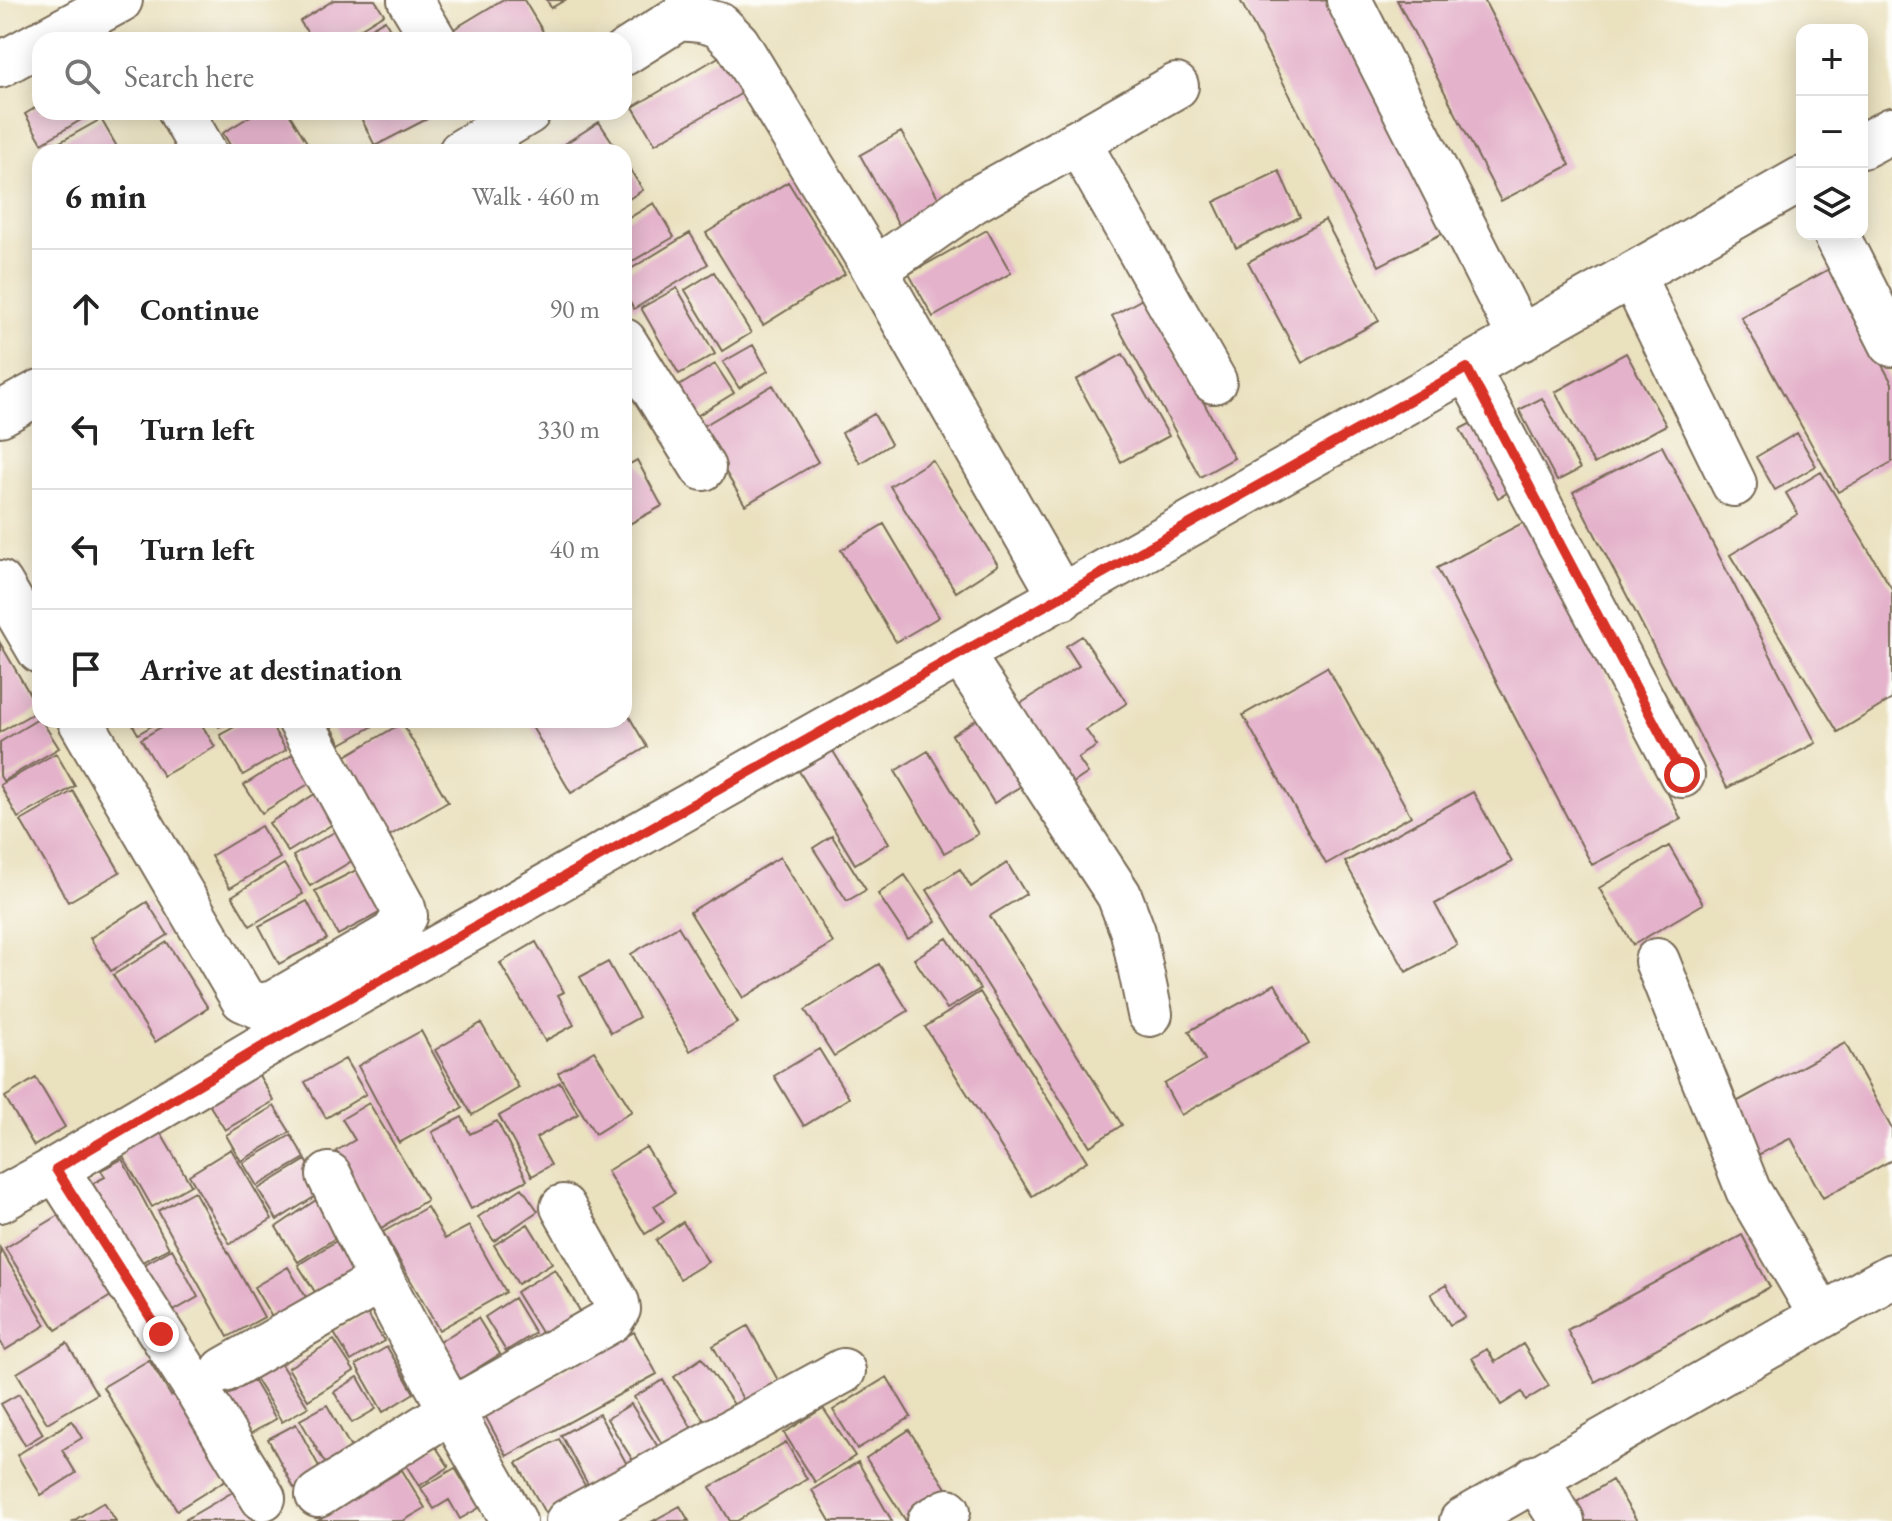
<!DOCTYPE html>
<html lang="en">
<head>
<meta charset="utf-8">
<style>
	:root { --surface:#fff; --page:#f2f2f2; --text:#222; --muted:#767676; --line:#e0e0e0 }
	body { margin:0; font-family:"EB Garamond",serif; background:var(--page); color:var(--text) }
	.controls { position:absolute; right:24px; top:24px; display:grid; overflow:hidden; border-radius:16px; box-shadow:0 4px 20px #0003 }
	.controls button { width:72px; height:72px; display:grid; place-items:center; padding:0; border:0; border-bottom:2px solid var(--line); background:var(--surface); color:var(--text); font:40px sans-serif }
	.stop { position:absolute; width:24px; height:24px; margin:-18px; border:6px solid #d93025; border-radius:50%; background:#fff }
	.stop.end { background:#d93025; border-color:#fff; box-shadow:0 2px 8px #0008 }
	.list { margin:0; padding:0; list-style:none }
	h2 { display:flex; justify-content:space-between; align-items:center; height:104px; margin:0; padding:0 32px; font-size:34px }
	h2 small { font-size:26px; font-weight:400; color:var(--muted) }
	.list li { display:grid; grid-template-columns:52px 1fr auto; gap:24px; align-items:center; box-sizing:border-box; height:120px; padding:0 32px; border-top:2px solid var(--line) }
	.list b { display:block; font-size:30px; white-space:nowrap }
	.list em { font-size:26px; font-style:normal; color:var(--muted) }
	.icon { flex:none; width:44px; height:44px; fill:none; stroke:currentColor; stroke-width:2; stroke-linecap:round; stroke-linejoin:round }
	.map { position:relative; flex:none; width:1892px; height:1521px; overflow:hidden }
	.search { position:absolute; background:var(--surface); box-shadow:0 4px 20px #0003; left:32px; top:32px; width:600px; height:88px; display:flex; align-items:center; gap:20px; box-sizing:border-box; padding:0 28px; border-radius:24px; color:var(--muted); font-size:30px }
	.panel { position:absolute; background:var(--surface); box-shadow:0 4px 20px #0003; left:32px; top:144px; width:600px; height:584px; border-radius:24px }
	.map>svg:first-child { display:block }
	.building { fill:#e4b2cb }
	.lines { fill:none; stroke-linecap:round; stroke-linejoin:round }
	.minor-casing { stroke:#786a56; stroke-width:48 }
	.minor { stroke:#fff; stroke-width:44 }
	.route { stroke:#d93025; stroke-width:10 }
</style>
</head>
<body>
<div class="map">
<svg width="1892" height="1521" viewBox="0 0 1892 1521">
	<rect width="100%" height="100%" fill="#fdfcf7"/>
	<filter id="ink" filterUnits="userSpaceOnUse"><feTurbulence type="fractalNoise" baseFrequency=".0125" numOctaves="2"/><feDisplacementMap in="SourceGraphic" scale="16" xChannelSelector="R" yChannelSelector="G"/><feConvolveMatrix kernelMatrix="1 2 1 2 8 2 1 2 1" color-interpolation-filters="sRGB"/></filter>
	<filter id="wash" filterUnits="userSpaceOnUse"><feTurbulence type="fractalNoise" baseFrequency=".006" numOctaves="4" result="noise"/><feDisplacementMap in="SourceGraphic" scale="32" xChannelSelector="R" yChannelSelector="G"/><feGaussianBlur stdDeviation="1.8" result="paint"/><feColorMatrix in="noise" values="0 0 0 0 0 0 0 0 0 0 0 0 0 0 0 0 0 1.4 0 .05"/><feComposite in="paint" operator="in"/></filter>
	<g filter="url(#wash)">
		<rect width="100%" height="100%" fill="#eae1bf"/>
		<g id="blocks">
			<!-- building -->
			<path class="building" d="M334,0H375L384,14L342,40H312L300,21Z
				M502,0H524L548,40H454L449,32Z
				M547,0H565L551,8Z
				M1240,0H1327L1447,231L1379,266Z
				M1397,0H1484L1570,165L1501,201Z
				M385,20L396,40H351Z
				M722,55L744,92L655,144L633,107Z
				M40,105V112H88L89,115L42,143L25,114Z
				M257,112H288L313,152H234L223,133Z
				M358,112H424L427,119L375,146Z
				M101,119L120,152H59L55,145Z
				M599,122L619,152H552Z
				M901,132L943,206L901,229L860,155Z
				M624,160L643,190L624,202Z
				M1279,171L1300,217L1236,248L1214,202Z
				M788,182L845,274L763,325L706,233Z
				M654,203L674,237L624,266V221Z
				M1325,220L1379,321L1302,363L1248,262Z
				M987,230L1011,273L933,317L909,274Z
				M690,233L708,264L634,309L624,293V273Z
				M1829,269L1892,383V462L1838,492L1741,317Z
				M714,272L751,333L722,351L685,290Z
				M677,288L715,354L679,374L641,308Z
				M1146,297L1234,458L1200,477L1112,316Z
				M753,345L768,371L739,388L723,362Z
				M1626,353L1666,425L1594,464L1555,392Z
				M1123,354L1169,436L1121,462L1076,380Z
				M715,364L734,393L687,422L669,392Z
				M773,385L818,462L745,505L700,428Z
				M1542,398L1580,469L1557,481L1519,410Z
				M874,414L891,444L860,463L842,433Z
				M1483,417L1521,485L1498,498L1460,429Z
				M1797,433L1816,466L1775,490L1756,457Z
				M1662,446L1816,743L1727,788L1573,492Z
				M637,460L662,506L624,527V467Z
				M932,460L998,565L956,592L890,486Z
				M1821,472L1892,589V699L1838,732L1730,555L1798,514L1786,493Z
				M1526,521L1681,819L1592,865L1437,568Z
				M884,524L939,617L896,642L841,550Z
				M1082,636L1127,703L1086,730L1097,746L1078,758L1088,773L1061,791L1009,711L1079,666L1066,646Z
				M0,643L39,710L0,732Z
				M1327,667L1411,816L1326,864L1243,715Z
				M624,708L647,747L571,793L528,720H624Z
				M987,713L1029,781L994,803L952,735Z
				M40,718L59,748L3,781L0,776V742Z
				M130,720H162L138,734Z
				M173,720H199L215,747L163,776L141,739Z
				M215,720H232L219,727Z
				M247,720H268L286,750L243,775L220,735Z
				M328,720H384L341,744Z
				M402,723L448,802L389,836L344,757Z
				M300,750L318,778L262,813L244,785Z
				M833,751L889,843L855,864L799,771Z
				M928,751L978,834L944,853L895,771Z
				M56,753L75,786L18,818L0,785Z
				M73,791L120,872L68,902L21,821Z
				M318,792L336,822L288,852L269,823Z
				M1473,792L1512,862L1435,904L1457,945L1406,972L1345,862Z
				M261,826L280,858L230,888L211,856Z
				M343,827L360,856L310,886L293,856Z
				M832,836L866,890L847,901L813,848Z
				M1669,846L1703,904L1633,945L1599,888Z
				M780,857L833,943L743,998L690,912Z
				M1007,863L1026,894L990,916L1122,1125L1090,1146L927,890L960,869L971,887Z
				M284,864L303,894L250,926L232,896Z
				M362,867L385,910L338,935L315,891Z
				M905,875L936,921L908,939L878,894Z
				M307,901L327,939L279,964L259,926Z
				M147,902L168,935L111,971L90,938Z
				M678,926L737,1023L690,1051L631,954Z
				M947,938L980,989L947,1009L914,959Z
				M167,942L208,1008L155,1042L113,975Z
				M536,942L564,992L558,995L574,1025L545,1041L500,963Z
				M608,962L639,1017L611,1033L580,977Z
				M879,964L908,1011L834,1056L805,1010Z
				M1275,984L1309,1044L1181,1115L1164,1084L1205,1060L1189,1031Z
				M980,992L1087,1161L1032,1196L925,1027Z
				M481,1023L519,1088L472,1115L435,1050Z
				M421,1031L463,1108L399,1143L358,1066Z
				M1845,1043L1892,1129V1160L1823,1198L1791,1138L1756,1156L1729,1106Z
				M819,1049L849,1098L804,1126L774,1076Z
				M594,1051L632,1111L595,1134L558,1073Z
				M345,1059L366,1094L326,1118L305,1082Z
				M257,1072L274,1101L225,1130L207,1101Z
				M36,1078L65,1127L34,1146L5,1097Z
				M560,1082L578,1114L536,1138L551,1165L532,1176L499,1116Z
				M369,1103L427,1200L381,1228L336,1151L355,1140L342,1119Z
				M274,1106L290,1132L241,1161L226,1135Z
				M462,1117L470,1134L497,1121L527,1180L471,1209L432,1132Z
				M156,1125L191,1185L152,1207L118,1147Z
				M291,1135L305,1158L257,1186L243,1163Z
				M646,1147L675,1193L654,1206L664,1222L645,1234L607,1171Z
				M231,1149L272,1219L230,1244L189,1175Z
				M122,1159L169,1248L131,1268L88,1186L105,1177L101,1170Z
				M306,1160L324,1191L277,1220L258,1189Z
				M522,1188L538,1211L494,1241L478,1217Z
				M194,1191L264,1317L228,1337L158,1211Z
				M325,1194L348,1230L298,1262L276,1227Z
				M427,1207L445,1239L469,1226L506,1292L439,1330L383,1232Z
				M71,1208L122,1289L56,1330L5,1248Z
				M683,1222L708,1262L680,1279L656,1240Z
				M528,1224L552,1263L518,1284L494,1245Z
				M1742,1235L1770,1287L1595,1382L1567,1330Z
				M341,1238L366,1278L324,1306L298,1265Z
				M0,1248L46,1325L5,1350L0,1341Z
				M172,1249L198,1297L156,1321L129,1273Z
				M288,1267L307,1299L273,1319L254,1287Z
				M555,1269L580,1311L542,1334L516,1292Z
				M1446,1285L1465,1317L1450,1325L1431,1294Z
				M514,1298L535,1333L506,1351L485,1317Z
				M367,1313L384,1341L351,1361L334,1333Z
				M478,1318L500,1354L460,1379L438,1343Z
				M748,1326L784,1391L749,1410L713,1346Z
				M634,1332L657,1374L507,1456L484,1414Z
				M334,1340L354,1371L308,1400L288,1368Z
				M67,1343L97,1394L47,1423L17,1373Z
				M1523,1344L1549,1386L1526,1400L1522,1392L1501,1405L1472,1358L1487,1349L1495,1362Z
				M387,1347L414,1393L383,1412L356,1365Z
				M702,1358L742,1416L715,1436L674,1377Z
				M149,1360L171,1396L185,1388L237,1473L177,1510L103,1387Z
				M280,1363L308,1407L282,1422L255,1378Z
				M358,1377L376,1409L352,1423L334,1392Z
				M887,1377L911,1417L857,1449L833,1410Z
				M253,1380L276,1419L248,1435L225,1397Z
				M663,1380L700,1442L671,1459L634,1397Z
				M19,1394L43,1434L25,1445L1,1404Z
				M631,1404L668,1463L644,1478L607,1419Z
				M327,1405L355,1455L329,1470L300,1420Z
				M823,1408L855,1456L815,1482L784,1433Z
				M599,1414L629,1468L591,1490L561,1435Z
				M72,1421L82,1438L62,1450L76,1473L41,1495L17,1455Z
				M296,1424L322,1472L294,1488L268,1439Z
				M909,1430L951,1496L910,1521H906L866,1458Z
				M559,1439L587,1489L545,1513L517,1463Z
				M786,1442L807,1479L737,1521H730L710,1487Z
				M436,1447L449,1467L419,1486L406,1465Z
				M858,1462L892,1521H830L812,1490Z
				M455,1468L479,1508L460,1519L449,1500L434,1509L421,1488Z
				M402,1470L425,1508L403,1521H318Z
				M1612,1480L1637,1521H1567L1561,1512Z
				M243,1486L264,1521H183Z
				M104,1502L116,1521H73Z
				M680,1506L689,1521H653Z"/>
		</g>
	</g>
	<g filter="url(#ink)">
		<use href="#blocks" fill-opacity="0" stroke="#786a56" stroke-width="2"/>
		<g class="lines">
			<defs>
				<path id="minor" d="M410,0L434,40
					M1349,0L1521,339
					M46,40L120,0
					M624,53L679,18L701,20L719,25L737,43L875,270L1062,598
					M0,65L40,43
					M181,112L204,152
					M1078,142L1176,86
					M1862,146L1892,130
					M461,152L528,112
					M1836,234L1892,344
					M875,270L973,201L1078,142L1214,381
					M1632,275L1734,484
					M624,341L703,468
					M1467,368L1682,775
					M0,414L40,392
					M0,583L40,651
					M961,654L1119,895L1133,932L1150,1014
					M80,720L243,999L259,1006L274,1003L393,934L405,916L403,908L300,720
					M1657,961L1748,1190L1821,1315
					M56,1169L196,1388L263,1498
					M329,1175C386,1293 448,1408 514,1521
					M0,1200L56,1169L265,1045L1802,179
					M224,1370L380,1281
					M1535,1478L1562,1521
					M318,1495L450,1411L611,1320L618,1309L617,1303L563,1207
					M568,1521L843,1371
					M930,1521L948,1511
					M1462,1521L1892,1276"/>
			</defs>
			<!-- minor casing -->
			<use href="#minor" class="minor-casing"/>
			<!-- minor -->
			<use href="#minor" class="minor"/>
		</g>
	</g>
	<g class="lines" filter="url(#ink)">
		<!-- route -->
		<path class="route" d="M161,1334L56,1169L265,1045L1467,368L1682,775"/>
	</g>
</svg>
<div class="controls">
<button>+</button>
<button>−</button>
<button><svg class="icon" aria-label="layers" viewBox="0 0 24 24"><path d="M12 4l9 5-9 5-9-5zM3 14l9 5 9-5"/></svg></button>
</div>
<div class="stop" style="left:1682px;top:775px"></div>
<div class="stop end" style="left:161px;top:1334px"></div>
<div class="search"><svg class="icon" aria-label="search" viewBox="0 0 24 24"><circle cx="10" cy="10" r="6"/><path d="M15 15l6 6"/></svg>Search here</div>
<section class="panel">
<h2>6 min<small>Walk · 460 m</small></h2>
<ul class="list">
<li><svg class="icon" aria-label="ahead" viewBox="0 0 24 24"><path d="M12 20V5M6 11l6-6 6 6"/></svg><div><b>Continue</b></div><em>90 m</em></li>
<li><svg class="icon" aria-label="left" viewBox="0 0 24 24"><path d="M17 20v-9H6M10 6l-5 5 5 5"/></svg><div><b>Turn left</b></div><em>330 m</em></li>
<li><svg class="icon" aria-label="left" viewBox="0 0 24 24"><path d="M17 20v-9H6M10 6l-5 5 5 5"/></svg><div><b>Turn left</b></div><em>40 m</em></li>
<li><svg class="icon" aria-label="arrive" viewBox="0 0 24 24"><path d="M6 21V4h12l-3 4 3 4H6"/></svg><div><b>Arrive at destination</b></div></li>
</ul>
</section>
</div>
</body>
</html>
